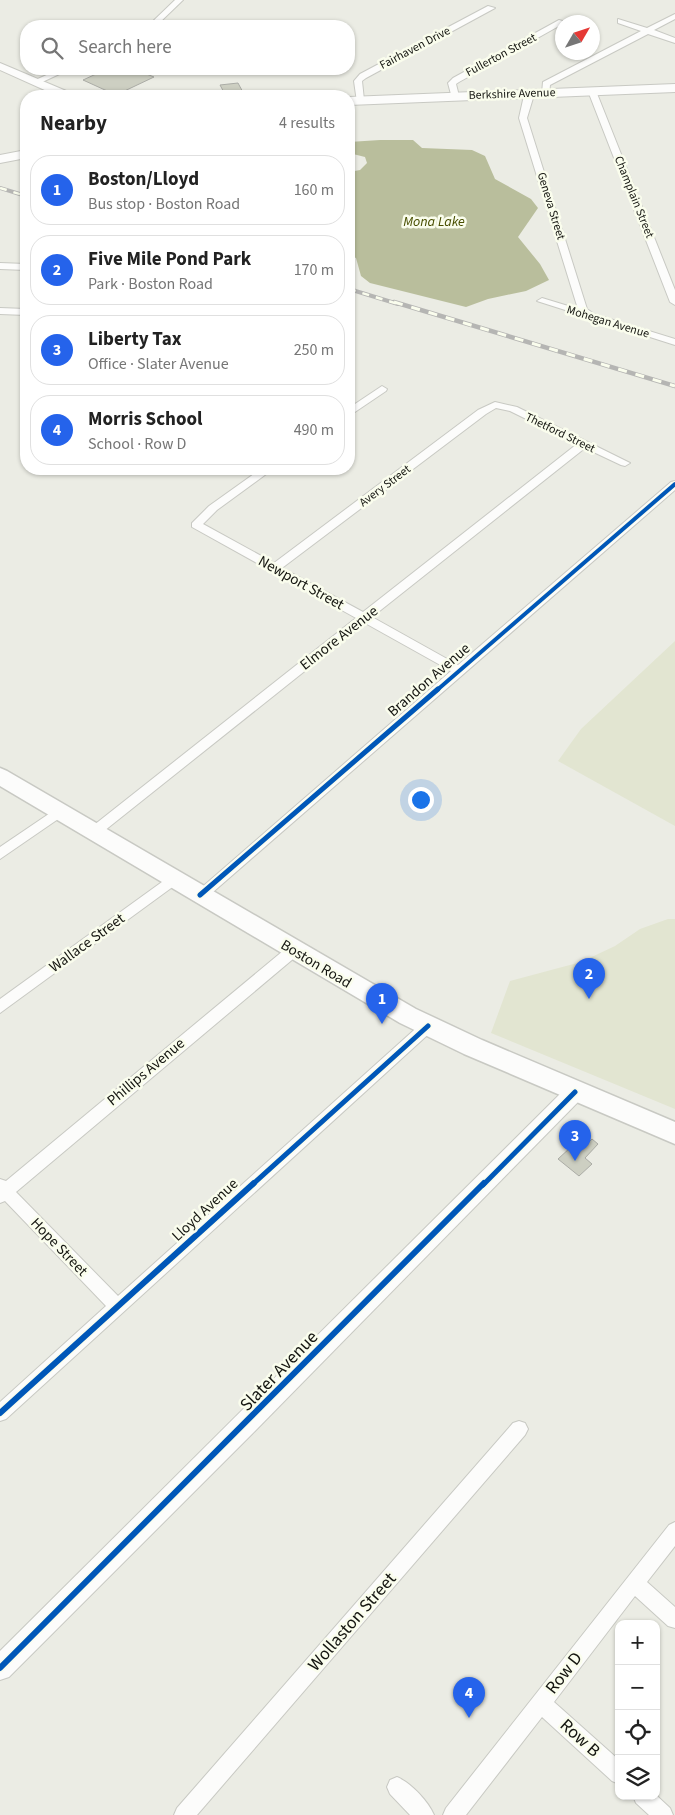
<!DOCTYPE html>
<html lang="en">
<head>
<meta charset="utf-8">
<style>
	:root { --surface:#fff; --page:#f6f6f6; --text:#222; --muted:#767676; --line:#e0e0e0; --accent:#2563eb }
	body { margin:0; font-family:"Source Sans 3",sans-serif; background:var(--page); color:var(--text) }
	.controls { position:absolute; right:15px; bottom:15px; display:grid; overflow:hidden; border-radius:10px; box-shadow:0 1px 4px #0004 }
	.controls button { width:45px; height:45px; display:grid; place-items:center; padding:0; border:0; border-bottom:1px solid var(--line); background:var(--surface); color:var(--text); font:25px sans-serif }
	.compass { position:absolute; left:555px; top:15px; width:45px; height:45px; border-radius:50%; background:var(--surface); box-shadow:0 1px 4px #0004; rotate:51deg }
	.you { position:absolute; left:420px; top:799px; width:18px; height:18px; margin:-12px; border:4px solid #fff; border-radius:50%; background:#1a73e8; box-shadow:0 0 0 8px #1a73e833 }
	.badge { display:grid; place-items:center; width:32px; height:32px; border-radius:50%; background:var(--accent); color:#fff; font-size:16px; font-weight:700 }
	.pin { position:absolute; translate:-50% -41px; filter:drop-shadow(0 1px 2px #0008) }
	.pin::after { content:''; position:absolute; top:26px; width:18px; height:15px; background:inherit; clip-path:polygon(0 0,100% 0,50% 100%) }
	.list { margin:0; padding:0; list-style:none }
	h2 { display:flex; justify-content:space-between; align-items:center; height:65px; margin:0; padding:0 20px; font-size:21px }
	h2 small { font-size:16px; font-weight:400; color:var(--muted) }
	.list li { display:grid; grid-template-columns:32px 1fr auto; gap:15px; align-items:center; box-sizing:border-box; height:70px; margin:0 10px 10px; padding:0 10px; border:1px solid var(--line); border-radius:20px }
	.list b { display:block; font-size:19px; white-space:nowrap }
	.list p { margin:0; font-size:16px; white-space:nowrap; color:var(--muted) }
	.list em { font-size:16px; font-style:normal; color:var(--muted) }
	.icon { flex:none; width:28px; height:28px; fill:none; stroke:currentColor; stroke-width:2; stroke-linecap:round; stroke-linejoin:round }
	.map { position:relative; flex:none; width:675px; height:1815px; overflow:hidden }
	.search { position:absolute; background:var(--surface); box-shadow:0 1px 4px #0004; left:20px; top:20px; width:335px; height:55px; display:flex; align-items:center; gap:12px; box-sizing:border-box; padding:0 18px; border-radius:20px; color:var(--muted); font-size:19px }
	.panel { position:absolute; background:var(--surface); box-shadow:0 1px 4px #0004; left:20px; top:90px; width:335px; height:385px; border-radius:20px }
	.map>svg:first-child { display:block }
	.green { fill:#e2e5d1 }
	.water { fill:#b9be9c }
	.building { fill:#cdcfc2; stroke:#abaca6 }
	.lines { fill:none; stroke-linecap:round; stroke-linejoin:round }
	.minor-casing { stroke:#c8c9c3; stroke-width:2 }
	.tertiary-casing { stroke:#c8c9c3; stroke-width:2 }
	.secondary-casing { stroke:#c8c9c3; stroke-width:2 }
	.primary-casing { stroke:#c8c9c3; stroke-width:3 }
	.minor { fill:#fcfcfb; fill-rule:evenodd }
	.tertiary { fill:#fcfcfb; fill-rule:evenodd }
	.secondary { fill:#fcfcfb; fill-rule:evenodd }
	.primary { fill:#fcfcfb; fill-rule:evenodd }
	.rail-far1-casing { stroke:#b5b5b3; stroke-width:4 }
	.rail-casing { stroke:#b5b5b3; stroke-width:4.5 }
	.rail-far1 { stroke:#fafded; stroke-width:2.5; stroke-dasharray:7; stroke-linecap:butt }
	.rail { stroke:#fafded; stroke-width:3; stroke-dasharray:9; stroke-linecap:butt }
	.cycleway-far2-casing { stroke:#fafded; stroke-width:6 }
	.cycleway-far1-casing { stroke:#fafded; stroke-width:8 }
	.cycleway-casing { stroke:#fafded; stroke-width:9 }
	.cycleway-far2 { stroke:#0057b8; stroke-width:4 }
	.cycleway-far1 { stroke:#0057b8; stroke-width:5 }
	.cycleway { stroke:#0057b8; stroke-width:6 }
	.labels { text-anchor:middle; dominant-baseline:central; stroke-width:5; stroke-linejoin:round; paint-order:stroke }
	.far-street-label { font-size:12px; fill:#141510; stroke:#fafded }
	.far-water-label { font-size:14px; font-style:italic; fill:#484e00; stroke:#fafded }
	.street-label { font-size:15px; fill:#141510; stroke:#fafded }
	.near-street-label { font-size:18px; fill:#141510; stroke:#fafded }
</style>
</head>
<body>
<div class="map">
<svg width="675" height="1815" viewBox="0 0 675 1815">
	<rect width="100%" height="100%" fill="#ebece4"/>
	<!-- green -->
	<path class="green" d="M675,641V826L558,761L581,729Z
		M668,919H675V1109L491,1033L510,981L581,962L615,946L640,929Z"/>
	<!-- water -->
	<path class="water" d="M380,140H413L422,148L472,150L485,156L495,179L531,199L538,208L518,237L540,264L549,280L526,291L488,299L466,307L370,283L361,276L356,258L349,255V172L360,170L367,163L365,157L349,153V142Z"/>
	<!-- building -->
	<path class="building" d="M107,69H134L154,77L116,95L83,80Z
		M238,83L245,96H226L220,85Z
		M592,1139L598,1144L585,1158L592,1164L579,1176L558,1159L571,1147L578,1153Z"/>
	<g class="lines">
		<defs>
			<path id="minor" d="M175,0H183L156,26H148Z
				M488,6L495,8L366,78L362,81L364,100L357,102L354,81L360,74Z
				M675,14V19L654,30L675,38V43L648,34L550,85L549,95L542,93L543,82L641,31L618,23V19L647,28Z
				M559,20L566,22L459,82L456,84L459,96L452,98L448,83L453,78Z
				M60,69H70L38,84L31,82Z
				M589,89L596,91L675,290V305L670,302L588,91Z
				M525,91L532,93L533,98L527,118L587,309L594,314L675,339V345L537,301L542,298L578,309L519,118Z
				M0,263L26,264V270L0,269Z
				M0,308L26,309V315L0,314Z
				M382,386L387,389L386,391L349,416V408Z
				M495,402L517,407L630,463L625,466L621,465L585,448L372,617L458,665L671,482L675,481V490L205,899H195L193,895L451,671L365,623L99,835H89L87,832L89,829L356,618L192,527V523L209,506L261,469H273L217,510L203,524L274,563L478,410ZM496,408L510,411L577,444L363,612L282,568L486,414Z
				M59,807L66,812L64,815L0,859V847Z
				M173,874L178,875L180,879L178,883L0,1013V999Z
				M294,944L299,946L301,950L299,954L16,1192L118,1296L423,1022L428,1020L433,1022L435,1026L433,1030L6,1419L0,1421V1402L106,1306L5,1201L0,1203V1179L6,1181L289,946Z
				M519,1421L525,1423L528,1429L525,1435L197,1815H174L177,1808L513,1423Z
				M675,1522V1546L647,1582L675,1607V1628L668,1626L635,1596L554,1702L619,1760V1784L612,1781L542,1717L466,1815H443L446,1808L669,1525Z
				M397,1777C411,1783 428,1801 434,1815H410L390,1794L387,1787L390,1780Z
				M656,1795L670,1808L673,1815H649L636,1803L633,1796Z"/>
			<path id="tertiary" d="M575,1084L582,1086L585,1092L582,1098L252,1434L9,1677L0,1680V1651L568,1086Z"/>
			<path id="secondary" d="M0,63L71,93L73,96H58L0,70Z
				M675,84V92L349,105V97Z
				M26,150V158L0,163V155Z"/>
			<path id="primary" d="M0,768L7,771L416,1009L482,1040L675,1122V1144L464,1054L400,1023L0,786Z"/>
		</defs>
		<!-- minor casing -->
		<use href="#minor" class="minor-casing"/>
		<!-- tertiary casing -->
		<use href="#tertiary" class="tertiary-casing"/>
		<!-- secondary casing -->
		<use href="#secondary" class="secondary-casing"/>
		<!-- primary casing -->
		<use href="#primary" class="primary-casing"/>
		<!-- minor -->
		<use href="#minor" class="minor"/>
		<!-- tertiary -->
		<use href="#tertiary" class="tertiary"/>
		<!-- secondary -->
		<use href="#secondary" class="secondary"/>
		<!-- primary -->
		<use href="#primary" class="primary"/>
		<defs>
			<path id="rail-far1" d="M0,188L26,196
				M349,289L398,304"/>
			<path id="rail" d="M394,302L675,386"/>
		</defs>
		<!-- rail-far1 casing -->
		<use href="#rail-far1" class="rail-far1-casing"/>
		<!-- rail casing -->
		<use href="#rail" class="rail-casing"/>
		<!-- rail-far1 -->
		<use href="#rail-far1" class="rail-far1"/>
		<!-- rail -->
		<use href="#rail" class="rail"/>
		<defs>
			<path id="cycleway-far2" d="M436,691L675,484"/>
			<path id="cycleway-far1" d="M200,895L438,689
				M252,1185L428,1026
				M483,1185L575,1092"/>
			<path id="cycleway" d="M0,1413L254,1183
				M0,1668L484,1183"/>
		</defs>
		<!-- cycleway-far2 casing -->
		<use href="#cycleway-far2" class="cycleway-far2-casing"/>
		<!-- cycleway-far1 casing -->
		<use href="#cycleway-far1" class="cycleway-far1-casing"/>
		<!-- cycleway casing -->
		<use href="#cycleway" class="cycleway-casing"/>
		<!-- cycleway-far2 -->
		<use href="#cycleway-far2" class="cycleway-far2"/>
		<!-- cycleway-far1 -->
		<use href="#cycleway-far1" class="cycleway-far1"/>
		<!-- cycleway -->
		<use href="#cycleway" class="cycleway"/>
	</g>
	<g class="labels">
		<!-- far-street labels -->
		<g class="far-street-label">
			<text transform="translate(415 48) rotate(-28)">Fairhaven Drive</text>
			<text transform="translate(501 55) rotate(-28)">Fullerton Street</text>
			<text transform="translate(512 94) rotate(-2)">Berkshire Avenue</text>
			<text transform="translate(634 197) rotate(68)">Champlain Street</text>
			<text transform="translate(551 206) rotate(73)">Geneva Street</text>
			<text transform="translate(608 322) rotate(17)">Mohegan Avenue</text>
			<text transform="translate(560 433) rotate(26)">Thetford Street</text>
			<text transform="translate(385 486) rotate(-37)">Avery Street</text>
		</g>
		<!-- far-water labels -->
		<g class="far-water-label">
			<text x="434" y="222">Mona Lake</text>
		</g>
		<!-- street labels -->
		<g class="street-label">
			<text transform="translate(301 583) rotate(29)">Newport Street</text>
			<text transform="translate(339 638) rotate(-38)">Elmore Avenue</text>
			<text transform="translate(429 680) rotate(-41)">Brandon Avenue</text>
			<text transform="translate(87 943) rotate(-36)">Wallace Street</text>
			<text transform="translate(316 964) rotate(31)">Boston Road</text>
			<text transform="translate(146 1072) rotate(-40)">Phillips Avenue</text>
			<text transform="translate(205 1210) rotate(-43)">Lloyd Avenue</text>
			<text transform="translate(59 1247) rotate(46)">Hope Street</text>
		</g>
		<!-- near-street labels -->
		<g class="near-street-label">
			<text transform="translate(279 1371) rotate(-46)">Slater Avenue</text>
			<text transform="translate(352 1622) rotate(-49)">Wollaston Street</text>
			<text transform="translate(564 1673) rotate(-52)">Row D</text>
			<text transform="translate(580 1738) rotate(42)">Row B</text>
		</g>
	</g>
</svg>
<div class="controls">
<button>+</button>
<button>−</button>
<button><svg class="icon" aria-label="locate" viewBox="0 0 24 24"><circle cx="12" cy="12" r="6"/><path d="M12 2v4M12 18v4M2 12h4M18 12h4"/></svg></button>
<button><svg class="icon" aria-label="layers" viewBox="0 0 24 24"><path d="M12 4l9 5-9 5-9-5zM3 14l9 5 9-5"/></svg></button>
</div>
<svg class="compass" viewBox="-18 -18 36 36"><path d="M0-13l5 13h-10z" fill="#e53935"/><path d="M0 13l5-13h-10z" fill="#767676"/></svg>
<div class="you"></div>
<div class="pin badge" style="left:382px;top:1024px">1</div>
<div class="pin badge" style="left:589px;top:999px">2</div>
<div class="pin badge" style="left:575px;top:1161px">3</div>
<div class="pin badge" style="left:469px;top:1718px">4</div>
<div class="search"><svg class="icon" aria-label="search" viewBox="0 0 24 24"><circle cx="10" cy="10" r="6"/><path d="M15 15l6 6"/></svg>Search here</div>
<section class="panel">
<h2>Nearby<small>4 results</small></h2>
<ul class="list">
<li><span class="badge">1</span><div><b>Boston/Lloyd</b><p>Bus stop · Boston Road</p></div><em>160 m</em></li>
<li><span class="badge">2</span><div><b>Five Mile Pond Park</b><p>Park · Boston Road</p></div><em>170 m</em></li>
<li><span class="badge">3</span><div><b>Liberty Tax</b><p>Office · Slater Avenue</p></div><em>250 m</em></li>
<li><span class="badge">4</span><div><b>Morris School</b><p>School · Row D</p></div><em>490 m</em></li>
</ul>
</section>
</div>
</body>
</html>
